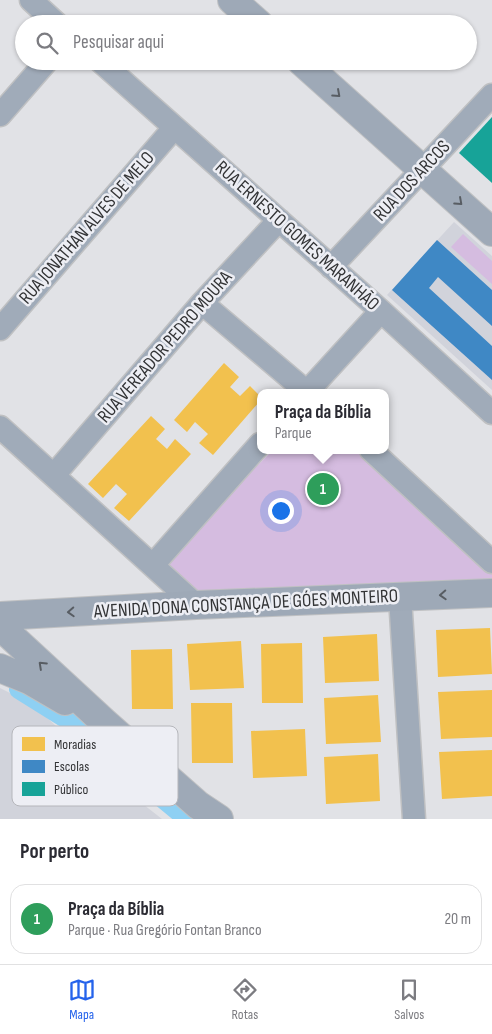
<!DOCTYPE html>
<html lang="pt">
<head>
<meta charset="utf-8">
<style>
	:root { --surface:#fff; --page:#f2f2f3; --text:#2b2b33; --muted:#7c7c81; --line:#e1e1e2; --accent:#2563eb }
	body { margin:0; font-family:"Sofia Sans Condensed",sans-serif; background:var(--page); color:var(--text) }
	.you { position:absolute; left:280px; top:510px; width:18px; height:18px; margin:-12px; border:4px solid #fff; border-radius:50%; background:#1a73e8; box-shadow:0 0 0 8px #1a73e833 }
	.badge { display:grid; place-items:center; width:32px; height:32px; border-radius:50%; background:var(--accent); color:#fff; font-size:16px; font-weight:700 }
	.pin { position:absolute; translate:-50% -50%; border:2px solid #fff; box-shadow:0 1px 5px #0006 }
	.popup { position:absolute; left:257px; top:389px; width:132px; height:65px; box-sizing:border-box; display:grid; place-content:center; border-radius:10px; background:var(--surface); filter:drop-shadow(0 1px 4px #0005); font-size:16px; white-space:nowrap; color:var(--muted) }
	.popup b { font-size:19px; color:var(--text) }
	.popup::after { content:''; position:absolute; left:50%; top:100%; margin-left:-10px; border:10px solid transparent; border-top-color:var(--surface) }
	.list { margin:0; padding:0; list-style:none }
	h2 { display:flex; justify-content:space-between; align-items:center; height:65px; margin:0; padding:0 20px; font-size:21px }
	h2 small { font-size:16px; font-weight:400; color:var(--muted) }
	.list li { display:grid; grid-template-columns:32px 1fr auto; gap:15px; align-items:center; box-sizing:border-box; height:70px; margin:0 10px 10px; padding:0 10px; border:1px solid var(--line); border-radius:15px }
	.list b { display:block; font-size:19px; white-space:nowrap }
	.list p { margin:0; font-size:16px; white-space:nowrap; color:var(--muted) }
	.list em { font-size:16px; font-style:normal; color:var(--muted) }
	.icon { flex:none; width:28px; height:28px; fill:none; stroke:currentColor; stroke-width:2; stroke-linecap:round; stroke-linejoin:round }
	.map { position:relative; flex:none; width:492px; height:819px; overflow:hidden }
	.search { position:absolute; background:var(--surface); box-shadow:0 1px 4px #0004; left:15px; right:15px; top:15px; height:55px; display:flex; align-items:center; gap:12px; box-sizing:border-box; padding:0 18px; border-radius:28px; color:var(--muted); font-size:19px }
	.sheet { height:145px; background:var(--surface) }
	nav { display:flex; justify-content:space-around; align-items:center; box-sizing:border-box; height:70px; border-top:1px solid var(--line); background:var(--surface); font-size:14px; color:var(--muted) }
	nav a { display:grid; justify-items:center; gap:2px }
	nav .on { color:var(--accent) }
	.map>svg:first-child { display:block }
	.built { fill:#d1d3db }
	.green { fill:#d5bce0 }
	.homes { fill:#f2c14e }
	.schools { fill:#3f88c5 }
	.public { fill:#17a398 }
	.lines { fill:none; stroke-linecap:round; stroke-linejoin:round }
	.canal { stroke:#8ed0f3; stroke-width:20 }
	.street-casing { stroke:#bfc0c2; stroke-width:25 }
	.secondary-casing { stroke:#bfc0c2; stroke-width:30 }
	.street { stroke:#a0abb9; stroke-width:22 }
	.secondary { stroke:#9ea9b7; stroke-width:28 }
	.oneway { stroke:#585d63 }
	.labels { text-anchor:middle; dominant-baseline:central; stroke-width:5; stroke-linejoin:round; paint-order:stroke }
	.street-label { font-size:19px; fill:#333436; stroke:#edeef4 }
	.key { fill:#edeef4; stroke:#b5b6bb; stroke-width:1 }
	.key-label { font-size:14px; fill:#333436 }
</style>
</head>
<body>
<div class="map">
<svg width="492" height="819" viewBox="0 0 492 819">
	<rect width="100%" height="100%" fill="#e1e2e6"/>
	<!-- built -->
	<path class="built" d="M454,222L492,256V390L387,295Z
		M0,688L32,704L130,794L162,819H0Z"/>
	<!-- green -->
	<path class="green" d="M463,234L492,261V284L451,247Z
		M273,450H370L492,562V592L170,607L153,568Z"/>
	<!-- homes -->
	<path class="homes" d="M224,363L239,377L230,387L240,396L250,386L260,396V401L213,455L199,443L208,434L195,422L187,432L174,420Z
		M151,416L165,429L156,439L167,449L175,439L191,454L129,521L114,508L127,494L116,484L103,498L88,484Z
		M490,628L492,674L438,677L436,630Z
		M377,634L379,681L325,683L323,637Z
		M241,641L244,688L190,690L187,644Z
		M302,643L303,703H262L261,644Z
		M172,649L173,709H132L131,650Z
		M492,690V737L441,739L438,692Z
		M378,695L381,742L326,744L324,698Z
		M191,703H232L233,763H192Z
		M305,729L307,776L253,778L251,731Z
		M492,750V796L442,799L439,752Z
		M378,754L380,801L326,804L324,757Z"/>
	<!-- schools -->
	<path class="schools" d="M437,240L492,290V326L438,277L429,288L492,346V380L392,290Z"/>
	<!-- public -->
	<path class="public" d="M492,117V183L459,153Z"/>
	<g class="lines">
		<!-- canal -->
		<path class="canal" d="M19,689L67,719L188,819"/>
		<defs>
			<path id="street" d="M31,0L57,24
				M100,61L381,311L492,413
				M0,115L47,61
				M331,267L492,95
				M202,303L308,393
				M0,329L174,128
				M306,393L381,311
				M0,427L196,605
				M371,450L492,562
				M54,475L202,303L279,220
				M153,565L260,444
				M400,597L414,819"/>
			<path id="secondary" d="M232,0L259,24
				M301,61L492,232
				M0,616L196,605L492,593
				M0,626L104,722L198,805L219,819
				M0,668L29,680L65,701"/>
		</defs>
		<!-- street casing -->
		<use href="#street" class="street-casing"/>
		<!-- secondary casing -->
		<use href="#secondary" class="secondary-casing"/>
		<!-- street -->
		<use href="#street" class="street"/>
		<!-- secondary -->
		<use href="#secondary" class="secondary"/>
	</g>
	<!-- one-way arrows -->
	<defs><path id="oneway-chevron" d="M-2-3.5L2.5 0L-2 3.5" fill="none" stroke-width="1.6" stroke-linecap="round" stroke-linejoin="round" transform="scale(1.25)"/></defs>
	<g class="oneway">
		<use href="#oneway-chevron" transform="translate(337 94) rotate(42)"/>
		<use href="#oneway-chevron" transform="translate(459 202) rotate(42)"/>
		<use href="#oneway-chevron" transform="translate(443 595) rotate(177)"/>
		<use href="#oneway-chevron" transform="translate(71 612) rotate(177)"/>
		<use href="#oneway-chevron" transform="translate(42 665) rotate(-137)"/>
	</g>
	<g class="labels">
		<!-- street labels -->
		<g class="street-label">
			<text transform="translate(412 181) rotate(-47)">RUA DOS ARCOS</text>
			<text transform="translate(87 228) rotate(-49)">RUA JONATHAN ALVES DE MELO</text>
			<text transform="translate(297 236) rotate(42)">RUA ERNESTO GOMES MARANHÃO</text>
			<text transform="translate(165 347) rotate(-49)">RUA VEREADOR PEDRO MOURA</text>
			<text transform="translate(246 604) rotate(-3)">AVENIDA DONA CONSTANÇA DE GÓES MONTEIRO</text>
		</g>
	</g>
	<!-- legend -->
	<rect x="12" y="726" width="166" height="80" rx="8" class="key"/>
	<rect x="22" y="737" width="23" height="14" fill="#f2c14e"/>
	<rect x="22" y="760" width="23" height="13" fill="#3f88c5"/>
	<rect x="22" y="782" width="23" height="14" fill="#17a398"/>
	<g class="key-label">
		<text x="54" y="749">Moradias</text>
		<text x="54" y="771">Escolas</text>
		<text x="54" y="794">Público</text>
	</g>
</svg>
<div class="you"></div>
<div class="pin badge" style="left:323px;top:489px;background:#2e9e5b">1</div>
<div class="popup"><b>Praça da Bíblia</b>Parque</div>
<div class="search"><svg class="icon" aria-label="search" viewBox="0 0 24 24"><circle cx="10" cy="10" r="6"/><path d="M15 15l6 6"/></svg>Pesquisar aqui</div>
</div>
<section class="sheet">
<h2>Por perto<small></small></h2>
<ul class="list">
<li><span class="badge" style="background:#2e9e5b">1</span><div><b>Praça da Bíblia</b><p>Parque · Rua Gregório Fontan Branco</p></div><em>20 m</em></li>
</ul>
</section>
<nav>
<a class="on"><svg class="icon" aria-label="map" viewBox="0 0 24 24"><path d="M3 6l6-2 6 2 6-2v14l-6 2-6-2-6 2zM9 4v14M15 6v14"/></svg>Mapa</a>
<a><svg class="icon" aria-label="directions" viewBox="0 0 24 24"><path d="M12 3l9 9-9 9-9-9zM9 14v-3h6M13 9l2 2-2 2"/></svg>Rotas</a>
<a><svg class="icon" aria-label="saved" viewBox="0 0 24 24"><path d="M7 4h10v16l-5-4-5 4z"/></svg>Salvos</a>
</nav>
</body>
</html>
